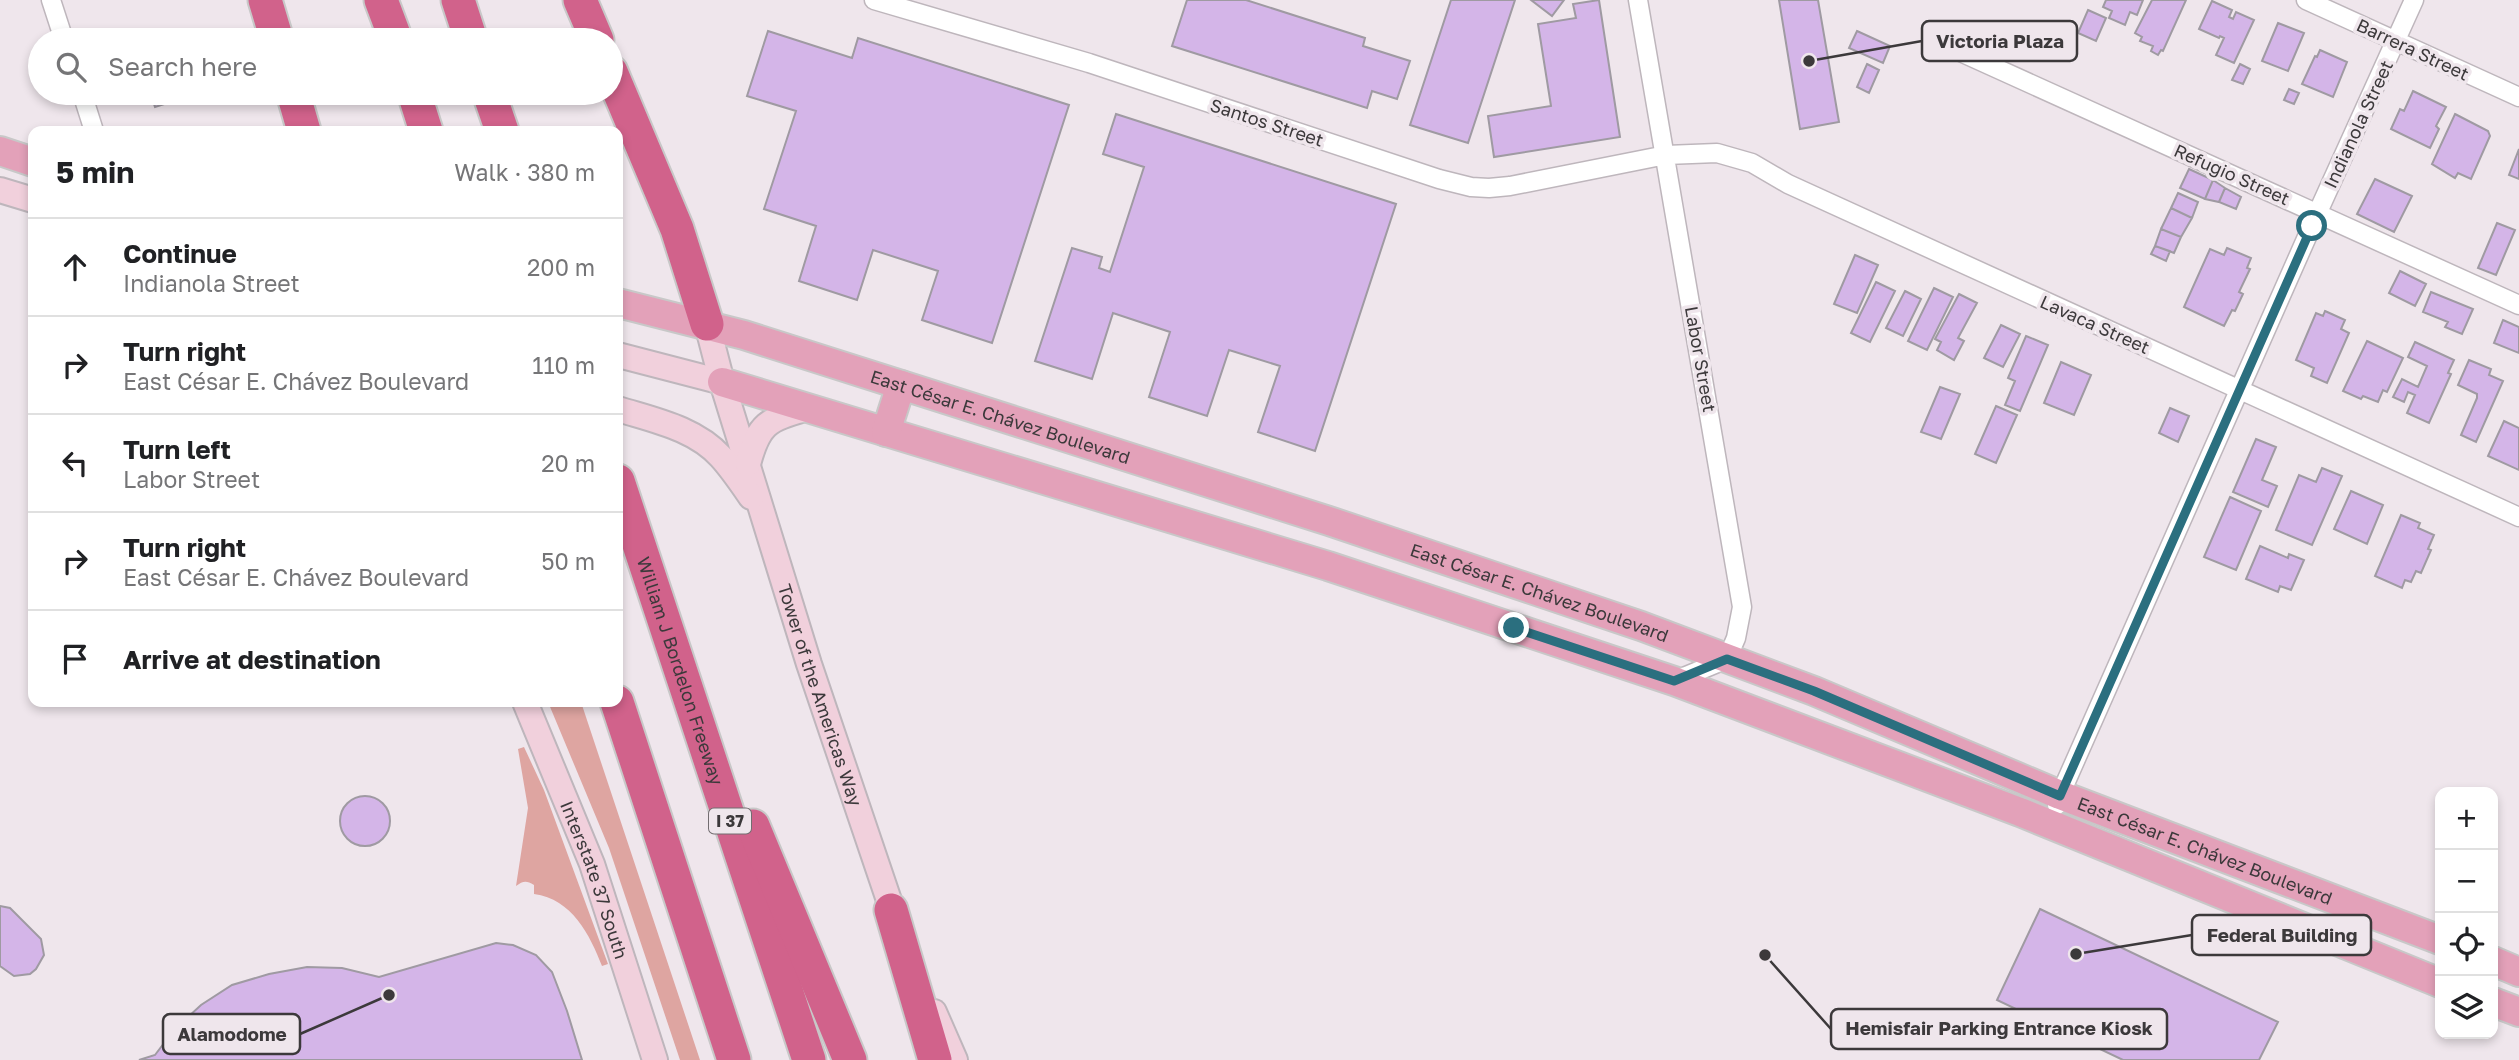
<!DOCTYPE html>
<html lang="en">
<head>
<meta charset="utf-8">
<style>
	:root { --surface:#fff; --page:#f2f2f2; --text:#202124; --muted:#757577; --line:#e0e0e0 }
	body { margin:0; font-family:"Golos Text",sans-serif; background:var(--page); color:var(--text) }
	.controls { position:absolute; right:21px; bottom:21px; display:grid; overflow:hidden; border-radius:14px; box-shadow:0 4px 10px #0003 }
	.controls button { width:63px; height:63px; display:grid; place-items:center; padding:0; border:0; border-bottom:2px solid var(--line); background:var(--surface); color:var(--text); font:35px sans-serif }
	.stop { position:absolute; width:21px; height:21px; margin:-16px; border:5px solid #2b6f7f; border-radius:50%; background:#fff }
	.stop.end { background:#2b6f7f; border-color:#fff; box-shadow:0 2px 7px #0008 }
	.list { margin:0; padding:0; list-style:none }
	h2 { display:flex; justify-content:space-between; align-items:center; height:91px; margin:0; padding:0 28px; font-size:30px }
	h2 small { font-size:23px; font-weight:400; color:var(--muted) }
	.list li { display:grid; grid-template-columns:46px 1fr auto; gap:21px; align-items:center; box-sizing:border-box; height:98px; padding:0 28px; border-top:2px solid var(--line) }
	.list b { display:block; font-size:26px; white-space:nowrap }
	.list p { margin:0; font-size:23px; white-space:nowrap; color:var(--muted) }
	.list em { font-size:23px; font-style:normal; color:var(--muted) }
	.icon { flex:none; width:38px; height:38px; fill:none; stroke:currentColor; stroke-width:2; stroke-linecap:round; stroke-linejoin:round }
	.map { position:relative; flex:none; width:2519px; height:1060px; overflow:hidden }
	.search { position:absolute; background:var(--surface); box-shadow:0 4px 10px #0003; left:28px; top:28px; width:595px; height:77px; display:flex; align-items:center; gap:18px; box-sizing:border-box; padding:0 24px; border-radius:38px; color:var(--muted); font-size:26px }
	.panel { position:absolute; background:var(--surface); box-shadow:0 4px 10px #0003; left:28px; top:126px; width:595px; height:581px; border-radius:14px }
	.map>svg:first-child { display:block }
	.green { fill:#dea5a1 }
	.building { fill:#d4b5e8; stroke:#9f9aa2; stroke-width:2 }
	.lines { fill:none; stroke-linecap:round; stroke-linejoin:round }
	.street-casing { stroke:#beb6bc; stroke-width:21 }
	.secondary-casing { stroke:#beb6bc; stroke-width:28 }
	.primary-casing { stroke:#c8c8c8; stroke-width:32 }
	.highway-casing { stroke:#c8c8c8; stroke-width:37 }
	.street { stroke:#fff; stroke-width:18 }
	.secondary { stroke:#f1d0dc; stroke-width:24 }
	.primary { stroke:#e3a1b9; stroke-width:28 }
	.highway { stroke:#d1628b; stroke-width:33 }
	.route { stroke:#2b6f7f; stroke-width:9 }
	.labels { text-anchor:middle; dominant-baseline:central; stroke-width:7; stroke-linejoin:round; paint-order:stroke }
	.shield { fill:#efe6ec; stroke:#726d70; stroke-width:2 }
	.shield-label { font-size:16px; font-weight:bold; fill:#3c393b }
	.street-label { font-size:18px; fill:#3c393b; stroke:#efe6ec }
	.leader { fill:none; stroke:#3c393b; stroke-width:2.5 }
	.callout-dot { fill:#3c393b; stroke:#efe6ec; stroke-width:2.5 }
	.callout { fill:#efe6ec; stroke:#3c393b; stroke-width:2.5 }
	.callout-label { font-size:19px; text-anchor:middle; font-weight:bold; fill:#3c393b }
</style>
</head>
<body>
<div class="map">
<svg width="2519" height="1060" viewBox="0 0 2519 1060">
	<rect width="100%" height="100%" fill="#efe6ec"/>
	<!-- green -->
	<path class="green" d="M548,702H581L700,1060H680L609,848Z
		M524,747L544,790L608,964L602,966C590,935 572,899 534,894V885C526,880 523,881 516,886L528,808L518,749Z"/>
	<!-- building -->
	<path class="building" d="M1187,0H1246L1365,38L1363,46L1410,61L1397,99L1372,91L1367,108L1172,46Z
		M1451,0H1515L1468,143L1410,125Z
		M1531,0H1564L1552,16Z
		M1599,0L1620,137L1494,157L1488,116L1551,106L1538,24L1576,18L1573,4Z
		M1779,0H1818L1839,122L1800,129Z
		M2106,0H2143L2137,15L2130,12L2125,25L2109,18L2112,11L2103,7Z
		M2152,0H2186L2163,51L2161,50L2158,55L2151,51L2153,46L2140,41L2142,37L2135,33Z
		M2212,1L2232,10L2229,17L2233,19L2236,12L2254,20L2234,63L2216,55L2224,38L2220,36L2219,38L2199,29Z
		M2088,10L2106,18L2096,41L2078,33Z
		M2278,23L2304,33L2288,71L2262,61Z
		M199,30L202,40H167Z
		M768,31L852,58L858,38L1069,105L992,343L922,320L938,271L873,250L857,300L799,281L816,226L764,209L796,111L747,96Z
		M1857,31L1890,46L1883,63L1849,48Z
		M2320,50L2347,62L2333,97L2302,84L2315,56L2317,57Z
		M1867,64L1879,70L1869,93L1857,87Z
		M2240,64L2250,69L2243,84L2232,80Z
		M2289,89L2299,93L2294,104L2284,100Z
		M2413,91L2446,107L2436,126L2439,129L2430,148L2391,129L2400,109L2404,111Z
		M140,93H199L155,107L151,95L141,98Z
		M1116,114L1396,204L1315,451L1258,432L1280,366L1229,350L1207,416L1149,397L1170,332L1113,313L1092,379L1035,361L1072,248L1102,257L1099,268L1110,272L1144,167L1103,154Z
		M2455,114L2488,131L2490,136L2471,179L2458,173L2455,178L2432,164Z
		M2519,149V179L2509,175Z
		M2189,169L2213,180L2205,199L2180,188Z
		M2375,179L2412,196L2394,232L2357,214Z
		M2213,180L2225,188L2219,202L2205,199Z
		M2225,188L2241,197L2236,209L2219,202Z
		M2178,193L2198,202L2192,218L2171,208Z
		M2171,208L2192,218L2181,237L2161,229Z
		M2497,223L2515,230L2496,275L2478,268Z
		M2161,229L2181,237L2174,253L2155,246Z
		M2155,246L2170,251L2166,261L2151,254Z
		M2227,248L2251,258L2247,268L2250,269L2239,292L2243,294L2235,311L2232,310L2224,326L2184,307L2210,249L2224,255Z
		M1855,255L1878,265L1857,313L1834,304Z
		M2400,271L2426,284L2415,306L2389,293Z
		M1876,282L1895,291L1870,342L1851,333Z
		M1934,288L1953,297L1927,350L1908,341Z
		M1905,291L1921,299L1903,336L1886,328Z
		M2431,292L2473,309L2462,334L2445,327L2448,322L2423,312Z
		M1959,294L1977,303L1958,338L1964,341L1954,360L1937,350L1941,342L1935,339Z
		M2325,311L2345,320L2341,329L2349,333L2327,383L2311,376L2314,368L2296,360L2316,313L2323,316Z
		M2503,320L2519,327V353L2494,343Z
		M2001,325L2020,334L2003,367L1984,358Z
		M2026,336L2048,345L2020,411L2005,405L2015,381L2008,378Z
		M2367,341L2403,358L2387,392L2383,390L2378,402L2363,396L2361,399L2343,391Z
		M2415,342L2454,360L2448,373L2451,374L2429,423L2407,413L2415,395L2408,392L2404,402L2393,397L2402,379L2418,387L2427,366L2408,357Z
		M2469,360L2491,369L2489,375L2503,381L2476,442L2461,435L2477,398V394L2458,385Z
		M2061,362L2091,375L2074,415L2044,403Z
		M1940,387L1960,394L1941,439L1921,432Z
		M1996,406L2017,415L1996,463L1975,454Z
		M2170,408L2189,416L2178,442L2159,433Z
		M2504,421L2519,428V470L2488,456Z
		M2256,439L2276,447L2262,480L2277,486L2268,507L2233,492Z
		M2322,468L2342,476L2312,545L2276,530L2299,475L2316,482Z
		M2351,491L2383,505L2367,544L2334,529Z
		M2230,497L2261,511L2236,570L2204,557Z
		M2401,515L2420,523L2418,528L2434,535L2428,549L2431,550L2421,573L2416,571L2411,582L2405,580L2402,588L2375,576Z
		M2260,546L2288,558L2289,554L2304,560L2291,590L2280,586L2278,592L2246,579Z
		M340 821a25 25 0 1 1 50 0a25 25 0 1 1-50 0Z
		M0,906L10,908L41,939L44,955L36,969L30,974L14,976L0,966Z
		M2040,909L2278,1022L2259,1060H2123L1997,1000Z
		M496,943L513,945L536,955L552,972L567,1011L582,1060H139L155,1055L174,1030L201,1005L232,985L269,974L307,967L342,968L379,977Z"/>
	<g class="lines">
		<defs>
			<path id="street" d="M51,0L64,40
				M874,0L1089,63L1439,179L1471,187L1489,188L1510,186L1666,155L1717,153L1752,163L1788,184L2519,517
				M1638,0L1742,607L1736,638L1727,659L1674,681
				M2306,0L2519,97
				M1945,45L2519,305
				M82,93L94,131
				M2057,805L2060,795L2318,212L2414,0"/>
			<g id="secondary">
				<path d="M0,190L33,200"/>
				<path id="s1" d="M707,324L722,382L809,664L897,924"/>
				<path d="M618,355L722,382"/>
				<path d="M618,409C653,420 695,428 721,457C732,469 742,484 751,497"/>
				<path d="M748,464C759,422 768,420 808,408"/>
				<path id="s2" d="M525,702L592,864L655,1060"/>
				<path d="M934,1012L955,1060"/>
			</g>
			<g id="primary">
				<path d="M0,151L33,162"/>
				<path id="s3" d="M618,303L744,335L1329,521L1641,626L1814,691L2060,795L2440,940"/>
				<path d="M722,382L1328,566L1674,681L2020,812L2440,983"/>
				<path d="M886,432L901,385"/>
				<path d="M2493,961L2519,972"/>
				<path d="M2493,1002L2519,1012"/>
			</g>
			<g id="highway">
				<path d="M265,0L277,40"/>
				<path d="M381,0L396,40"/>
				<path d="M458,0L471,40"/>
				<path d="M580,0L597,40"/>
				<path d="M611,72L677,229L707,324"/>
				<path d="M293,93L304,131"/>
				<path d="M414,93L426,131"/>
				<path d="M489,93L502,131"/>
				<path id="s4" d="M618,481L809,1060"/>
				<path d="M617,702L734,1060"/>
				<path d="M753,826L850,1060"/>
				<path d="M891,910L935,1060"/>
			</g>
		</defs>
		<!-- street casing -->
		<use href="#street" class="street-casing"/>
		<!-- secondary casing -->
		<use href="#secondary" class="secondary-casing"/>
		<!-- primary casing -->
		<use href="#primary" class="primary-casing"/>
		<!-- highway casing -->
		<use href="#highway" class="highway-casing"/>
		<!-- street -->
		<use href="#street" class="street"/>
		<!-- secondary -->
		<use href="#secondary" class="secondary"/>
		<!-- primary -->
		<use href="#primary" class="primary"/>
		<!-- highway -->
		<use href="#highway" class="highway"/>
	</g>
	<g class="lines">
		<!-- route -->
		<path class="route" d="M1514,628L1674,681L1727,659L1814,691L2060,796L2312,226"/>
	</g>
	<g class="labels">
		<!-- shield labels -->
		<rect class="shield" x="709" y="808.5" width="42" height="25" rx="5"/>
		<g class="shield-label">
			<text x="730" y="821">I 37</text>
		</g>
		<!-- street labels -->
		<g class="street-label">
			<text transform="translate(2413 49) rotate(25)">Barrera Street</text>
			<text transform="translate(1267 122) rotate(18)">Santos Street</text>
			<text transform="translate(2358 124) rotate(-65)">Indianola Street</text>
			<text transform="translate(2232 174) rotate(24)">Refugio Street</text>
			<text transform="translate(2095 324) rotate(24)">Lavaca Street</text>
			<text transform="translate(1701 359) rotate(80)">Labor Street</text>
			<text stroke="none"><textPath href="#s3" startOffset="399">East César E. Chávez Boulevard</textPath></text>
			<text stroke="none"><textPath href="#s3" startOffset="966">East César E. Chávez Boulevard</textPath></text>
			<text stroke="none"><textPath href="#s4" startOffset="200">William J Bordelon Freeway</textPath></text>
			<text stroke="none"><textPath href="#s1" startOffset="388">Tower of the Americas Way</textPath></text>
			<text stroke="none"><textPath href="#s3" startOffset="1680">East César E. Chávez Boulevard</textPath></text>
			<text stroke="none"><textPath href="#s2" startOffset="191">Interstate 37 South</textPath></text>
		</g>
	</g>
	<!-- callouts -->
	<path class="leader" d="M1809 61L1922 41M2076 954L2192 935M1765 955L1831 1029M389 995L300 1034"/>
	<g class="callout-dot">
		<circle cx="1809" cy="61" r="7"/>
		<circle cx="2076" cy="954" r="7"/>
		<circle cx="1765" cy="955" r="7"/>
		<circle cx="389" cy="995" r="7"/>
	</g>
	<g class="callout">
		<rect x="1922" y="21" width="155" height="40" rx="7"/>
		<rect x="2192" y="915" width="179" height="40" rx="7"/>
		<rect x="1831" y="1009" width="336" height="40" rx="7"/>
		<rect x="163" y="1014" width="137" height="40" rx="7"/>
	</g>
	<g class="callout-label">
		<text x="2000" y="48">Victoria Plaza</text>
		<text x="2282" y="942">Federal Building</text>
		<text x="1999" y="1035">Hemisfair Parking Entrance Kiosk</text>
		<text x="232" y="1041">Alamodome</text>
	</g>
</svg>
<div class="controls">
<button>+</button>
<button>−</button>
<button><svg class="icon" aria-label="locate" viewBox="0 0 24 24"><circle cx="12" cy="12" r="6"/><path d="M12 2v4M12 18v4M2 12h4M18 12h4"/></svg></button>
<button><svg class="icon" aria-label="layers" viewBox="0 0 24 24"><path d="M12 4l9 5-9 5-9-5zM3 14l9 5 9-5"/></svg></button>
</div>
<div class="stop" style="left:2312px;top:226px"></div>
<div class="stop end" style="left:1514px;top:628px"></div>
<div class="search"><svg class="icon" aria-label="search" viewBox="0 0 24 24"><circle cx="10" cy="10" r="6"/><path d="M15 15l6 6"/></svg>Search here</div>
<section class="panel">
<h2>5 min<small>Walk · 380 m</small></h2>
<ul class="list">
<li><svg class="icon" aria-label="ahead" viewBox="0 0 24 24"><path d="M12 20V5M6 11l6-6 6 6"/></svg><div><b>Continue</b><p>Indianola Street</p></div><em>200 m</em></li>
<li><svg class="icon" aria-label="right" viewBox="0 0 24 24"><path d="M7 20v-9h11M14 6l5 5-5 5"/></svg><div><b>Turn right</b><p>East César E. Chávez Boulevard</p></div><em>110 m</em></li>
<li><svg class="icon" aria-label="left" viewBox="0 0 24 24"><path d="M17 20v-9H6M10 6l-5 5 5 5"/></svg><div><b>Turn left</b><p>Labor Street</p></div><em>20 m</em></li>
<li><svg class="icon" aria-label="right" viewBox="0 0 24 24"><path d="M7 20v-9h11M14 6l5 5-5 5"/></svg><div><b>Turn right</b><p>East César E. Chávez Boulevard</p></div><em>50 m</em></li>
<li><svg class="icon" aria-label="arrive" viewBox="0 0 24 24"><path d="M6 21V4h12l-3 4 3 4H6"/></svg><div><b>Arrive at destination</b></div></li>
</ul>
</section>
</div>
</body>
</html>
